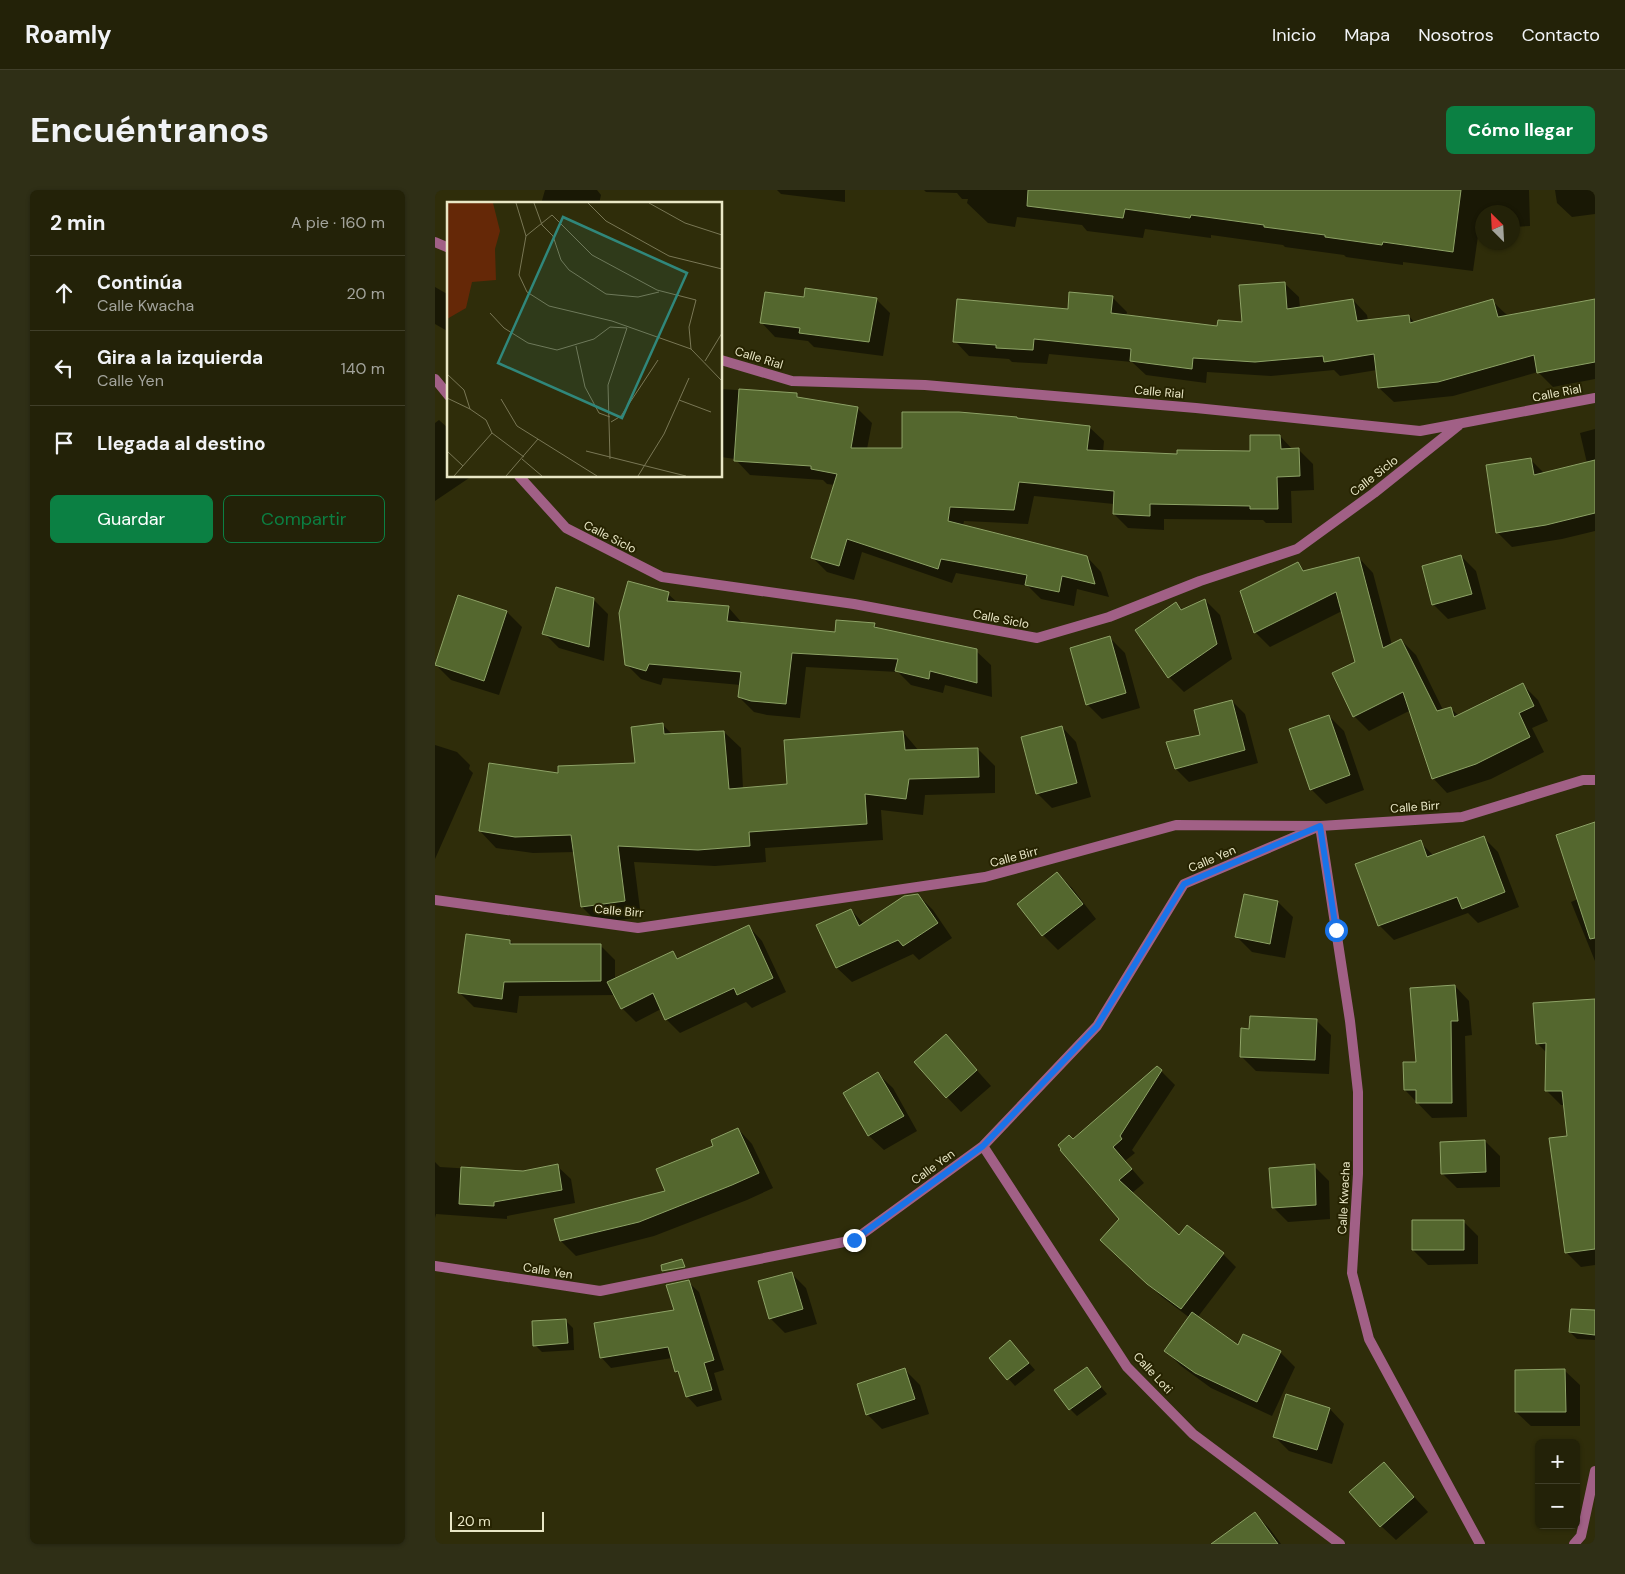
<!DOCTYPE html>
<html lang="es">
<head>
<meta charset="utf-8">
<style>
	:root { --surface:#232208; --page:#2f2f16; --text:#f1f3f6; --muted:#a3a49c; --line:#403f29; --accent:#0b8043 }
	body { margin:0; font-family:"DM Sans",sans-serif; background:var(--page); color:var(--text) }
	.controls { position:absolute; right:15px; bottom:15px; display:grid; overflow:hidden; border-radius:8px; box-shadow:0 1px 4px #0004 }
	.controls button { width:45px; height:45px; display:grid; place-items:center; padding:0; border:0; border-bottom:1px solid var(--line); background:var(--surface); color:var(--text); font:25px sans-serif }
	.compass { position:absolute; left:1040px; top:15px; width:45px; height:45px; border-radius:50%; background:var(--surface); box-shadow:0 1px 4px #0004; rotate:336deg }
	.scale { position:absolute; left:15px; bottom:12px; width:94px; box-sizing:border-box; padding-left:5px; border:2px solid #e9e7c6; border-top:0; font-size:14px; line-height:18px; white-space:nowrap; color:#e9e7c6; -webkit-text-stroke:4px #262301; paint-order:stroke }
	.stop { position:absolute; width:15px; height:15px; margin:-11px; border:4px solid #1a73e8; border-radius:50%; background:#fff }
	.stop.end { background:#1a73e8; border-color:#fff; box-shadow:0 1px 5px #0008 }
	.list { margin:0; padding:0; list-style:none }
	h2 { display:flex; justify-content:space-between; align-items:center; height:65px; margin:0; padding:0 20px; font-size:21px }
	h2 small { font-size:16px; font-weight:400; color:var(--muted) }
	.list li { display:grid; grid-template-columns:32px 1fr auto; gap:15px; align-items:center; box-sizing:border-box; height:75px; padding:0 20px; border-top:1px solid var(--line) }
	.list b { display:block; font-size:19px; white-space:nowrap }
	.list p { margin:0; font-size:16px; white-space:nowrap; color:var(--muted) }
	.list em { font-size:16px; font-style:normal; color:var(--muted) }
	.actions { display:flex; gap:10px; padding:15px 20px }
	.actions a { flex:1; padding:11px 0; border:1px solid var(--accent); border-radius:8px; text-align:center; font-size:18px; color:var(--accent) }
	.actions .main { background:var(--accent); color:#fff }
	.icon { flex:none; width:28px; height:28px; fill:none; stroke:currentColor; stroke-width:2; stroke-linecap:round; stroke-linejoin:round }
	.map { position:relative; flex:none; width:1160px; height:1354px; overflow:hidden; border-radius:8px }
	header { display:flex; align-items:center; gap:30px; box-sizing:border-box; height:70px; padding:0 25px; background:var(--surface); border-bottom:1px solid var(--line) }
	header strong { font-size:24px }
	nav { display:flex; gap:28px; margin-inline-start:auto; font-size:18px }
	.intro { display:flex; align-items:center; justify-content:space-between; box-sizing:border-box; height:120px; padding:0 30px }
	h1 { margin:0; font-size:35px }
	.button { padding:12px 22px; border-radius:8px; background:var(--accent); color:#fff; font-size:18px; font-weight:700 }
	main { display:flex; gap:30px; padding:0 30px }
	aside { flex:1; background:var(--surface); border-radius:8px; box-shadow:0 1px 4px #0004 }
	.map>svg:first-child { display:block }
	.shadow { fill:#0007 }
	.building { fill:#54672e; stroke:#8da266 }
	.lines { fill:none; stroke-linecap:round; stroke-linejoin:round }
	.street { stroke:#a16086; stroke-width:10 }
	.route { stroke:#1a73e8; stroke-width:6 }
	.labels { text-anchor:middle; dominant-baseline:central; stroke-width:4; stroke-linejoin:round; paint-order:stroke }
	.street-label { font-size:12px; fill:#e9e7c6; stroke:#262301 }
	.inset-road { fill:none; stroke:#797755; stroke-width:1 }
	.view { fill:#30877b; fill-opacity:0.15; stroke:#30877b; stroke-width:2.5 }
	.inset-edge { fill:none; stroke:#e9e7c6; stroke-width:2.5 }
</style>
</head>
<body>
<header>
<strong>Roamly</strong>
<nav><a>Inicio</a><a>Mapa</a><a>Nosotros</a><a>Contacto</a></nav>
</header>
<div class="intro"><h1>Encuéntranos</h1><a class="button">Cómo llegar</a></div>
<main>
<aside>
<h2>2 min<small>A pie · 160 m</small></h2>
<ul class="list">
<li><svg class="icon" aria-label="ahead" viewBox="0 0 24 24"><path d="M12 20V5M6 11l6-6 6 6"/></svg><div><b>Continúa</b><p>Calle Kwacha</p></div><em>20 m</em></li>
<li><svg class="icon" aria-label="left" viewBox="0 0 24 24"><path d="M17 20v-9H6M10 6l-5 5 5 5"/></svg><div><b>Gira a la izquierda</b><p>Calle Yen</p></div><em>140 m</em></li>
<li><svg class="icon" aria-label="arrive" viewBox="0 0 24 24"><path d="M6 21V4h12l-3 4 3 4H6"/></svg><div><b>Llegada al destino</b></div></li>
</ul>
<div class="actions"><a class="main">Guardar</a><a>Compartir</a></div>
</aside>
<div class="map">
<svg width="1160" height="1354" viewBox="0 0 1160 1354">
	<rect width="100%" height="100%" fill="#2f2d0a"/>
	<!-- shadow -->
	<path class="shadow" d="M110,0H162L166,5L164,14H106Z
		M342,0H410V12L346,4Z
		M489,0H1094L1095,36L1078,37V22H1048V39H1044L1038,81L968,72V75L911,67L909,65L850,57L848,55L776,45V48L710,39L708,48L652,41L647,35L582,27L580,37L553,33L532,13L533,9H527L522,3L491,2Z
		M1120,0H1160V24L1137,27L1122,13Z
		M849,93L864,107L865,118L918,110L932,125L933,131L974,126L980,133L1057,111L1072,125L1160,110V189L1118,197L1103,182L1018,206L959,212L944,198L942,180L905,186L899,180L836,186L772,182L771,193L711,185L697,172L614,164L612,174L577,172L574,169L534,166L520,151L677,107L692,122L691,126L784,137L809,133Z
		M0,97L14,105V142L0,134Z
		M370,109H441L455,123L448,166L379,157L373,151L340,147L327,133Z
		M286,199L361,204L365,209L422,218L437,233L432,259H468L584,230L654,237L669,251L668,262L743,265L816,262L845,246L858,260H864L878,274L879,300L856,301L857,333H831L828,330L729,329V340L693,338L679,324V314L599,306L593,334L529,331L528,336L652,367L666,382L674,407L642,399L639,416L606,409L593,396L521,383L517,393L427,362L419,390L392,382L378,368L400,295L392,294L388,290L315,285L300,269L286,267Z
		M4,230L14,239V286H37L0,311V233Z
		M1160,239V341L1127,349L1077,357L1062,342L1095,269L1110,284L1152,273L1145,243Z
		M1026,366L1041,381L1051,419L1013,429L998,414Z
		M924,368L938,383L957,455L966,450L981,465L1008,520L1015,518L1024,526L1088,495L1103,510L1113,531L1097,538L1109,562L1056,589L1012,603L998,588L976,520L934,541L919,526L921,473L907,421L835,457L820,442L862,373L871,382Z
		M233,404L243,413L293,417L308,434L402,443L439,434L444,440L541,461L556,475L557,507L510,495L508,503L476,495L463,482L371,477L365,528L332,525L319,522L304,507L306,495L228,488L226,495L206,489L191,474Z
		M24,406L72,422L87,437L64,505L16,490L1,475Z
		M158,409L173,424L169,471L124,458L109,443Z
		M770,410L785,425L797,469L749,502L734,487L741,414L748,420Z
		M675,448L690,463L705,518L667,529L652,514Z
		M797,511L810,524L823,573L754,592L741,579L767,545Z
		M894,526L909,541L929,600L891,614L876,599Z
		M228,535L238,545L289,542L306,558L308,599L353,595L468,542L484,561L543,559L560,576V603L490,605L488,625L446,620L448,650L330,658L331,672L280,676L199,672L206,727L163,733L147,717L140,662L98,663L61,658L45,641L124,585L201,574Z
		M627,537L641,552L656,607L617,618L602,603Z
		M0,555L22,562L35,575L34,579L38,583L0,669Z
		M1160,634V771L1136,712L1143,709Z
		M1048,647L1063,662L1084,717L1043,733L1033,723L959,750L944,735L985,652L999,666Z
		M622,683L637,698L661,729L623,760L608,745L583,714Z
		M483,705L498,720L517,748L484,770L478,764L417,792L402,778L383,736L416,720L429,734Z
		M810,706L843,712L858,727L850,768L817,762L802,747Z
		M314,737L327,751L351,802L317,818L311,812L245,843L231,829L226,819L201,832L187,818L181,805L84,806L82,823L39,817L24,802L75,751L79,755H165L180,770V789L238,763L244,769Z
		M1020,796L1034,811L1037,845L1030,846L1032,927L997,928L970,900Z
		M1160,810V1075L1146,1077L1131,1062L1133,947L1130,915H1126L1111,900L1112,863L1102,853Z
		M881,830L896,845L894,884L821,881L806,866L816,840Z
		M511,846L556,896L526,922L512,907Z
		M722,877L740,895L697,960L700,963L690,971L709,993L697,1003L744,1046L788,1064L801,1077L762,1128L803,1157L845,1162L860,1177L837,1226L776,1198L746,1176L731,1161L755,1128L727,1107L666,1050L686,1029L638,950Z
		M443,884L458,898L482,941L449,960L434,946L410,903Z
		M303,939L317,954L338,998L312,1010L219,1046L141,1066L126,1051L232,1002L280,956Z
		M1050,951L1065,966V997L1022,998L1007,983Z
		M0,972L5,977L88,982L122,976L136,989L140,1013L72,1026V1029L1,1024L0,1028Z
		M879,976L894,991L895,1029L853,1032L838,1017Z
		M1028,1031L1043,1046V1074L993,1075L978,1060Z
		M356,1083L371,1098L382,1134L350,1143L335,1128Z
		M253,1092L264,1102L289,1180L279,1183L287,1210L262,1217L252,1206L246,1186L241,1181L237,1168L176,1178L166,1167L240,1121Z
		M1160,1122V1150L1142,1149L1135,1142Z
		M131,1131L138,1138L139,1160L107,1162L100,1155Z
		M582,1159L600,1180L580,1196L555,1168Z
		M651,1179L672,1204L642,1226L635,1219Z
		M470,1180L485,1195L494,1224L447,1239L432,1224Z
		M1130,1181L1145,1195V1236H1096L1081,1222Z
		M895,1219L909,1234L897,1274L854,1261L839,1246Z
		M949,1274L993,1322L961,1350L946,1336Z
		M820,1324L834,1338L846,1354H778Z"/>
	<!-- building -->
	<path class="building" d="M593,0H1026L1018,62L948,52L947,55L890,47V45L829,37V35L756,25L755,28L690,19L688,28L592,16Z
		M850,92L852,119L918,109L922,131L974,125L975,133L1058,109L1063,127L1160,109V172L1102,183L1099,165L1003,192L943,198L939,164L889,172L888,166L820,172L758,168L757,179L695,171L696,159L599,149L598,160L561,158V155L518,152L522,109L633,119L634,102L678,106L676,123L782,136L783,130L807,132L804,95Z
		M370,98L442,108L434,152L364,143L365,138L325,133L330,102L369,107Z
		M304,199L362,203V207L423,217L416,258H467V222H524L582,227V228L655,236L652,260L742,264V260L815,261V245H845L846,259L864,258L865,286L842,287L843,319H815V316L715,314V326L678,324L679,301L584,292L579,320L515,317L513,331L652,366L660,394L627,386L624,402L590,395L592,385L506,369L503,379L412,349L404,376L376,368L402,284L376,279V276L299,271Z
		M1096,268L1099,285L1160,270V323L1111,335L1061,343L1051,275Z
		M1026,365L1037,404L997,415L987,376Z
		M924,367L948,458L966,449L1002,521L1016,517L1019,527L1088,493L1099,516L1084,523L1095,547L1041,574L997,589L968,502L918,527L897,483L920,472L901,402L819,443L805,401L863,372L868,381Z
		M193,391L234,402L232,411L294,416L292,431L400,442L401,430L440,433L439,437L542,459V493L495,481L494,489L460,481L463,469L357,463L351,514L316,511L303,507L306,482L214,474L211,481L190,475L184,423Z
		M121,397L159,408L154,457L107,444Z
		M23,405L72,421L49,491L0,475Z
		M770,409L782,454L733,488L700,440L741,412L746,420Z
		M675,446L691,503L651,515L635,458Z
		M797,510L810,560L740,579L731,552L765,545L759,520Z
		M894,525L915,585L875,600L854,539Z
		M228,533L229,544L289,541L294,599L352,594L349,550L468,541L470,560L543,558L544,587L474,589L471,609L430,604L432,634L314,642L315,656L263,660L183,656L190,711L146,717L136,645L80,647L44,641L54,573L123,583V576L200,573L196,537Z
		M627,536L642,593L601,604L586,547Z
		M1160,632V748L1155,749L1121,645Z
		M1049,646L1070,702L1027,719L1022,707L943,736L920,674L986,650L992,667Z
		M622,682L648,714L607,746L582,714Z
		M483,704L503,733L468,756L463,750L401,778L381,735L416,719L424,736L469,706Z
		M809,704L843,711L835,754L800,747Z
		M314,735L338,788L302,805L299,798L230,830L218,803L186,819L172,792L238,761L242,769Z
		M31,744L75,750V754H166V791L69,792L67,809L23,803Z
		M1020,795L1023,831H1016L1017,913H981V900H969L968,872H981L975,798Z
		M1160,809V1059L1130,1063L1114,948L1132,946L1127,901H1110L1111,853L1101,854L1098,813Z
		M815,826L882,829L880,870L805,867L806,838L814,839Z
		M511,844L542,880L511,908L479,872Z
		M722,876L727,880L685,946L687,949L678,957L697,979L684,990L744,1045L752,1035L789,1063L746,1119L712,1094L665,1050L684,1029L625,960L626,959L623,955L634,945L638,949Z
		M443,882L469,926L433,946L408,903Z
		M303,938L324,983L297,995L204,1032L125,1051L119,1029L230,1001L221,979L278,956L276,950Z
		M1050,950L1051,982L1006,984L1005,952Z
		M123,974L127,1000L59,1012V1016L24,1014L26,977L88,981Z
		M880,974L881,1015L837,1018L834,978Z
		M977,1030H1029V1060H977Z
		M247,1069L250,1077L227,1081L226,1075Z
		M357,1082L368,1119L334,1129L323,1091Z
		M254,1090L279,1170L269,1173L277,1200L251,1207L243,1181L240,1182L233,1157L165,1168L159,1133L239,1120L231,1095Z
		M1136,1119L1160,1120V1145L1134,1142Z
		M757,1122L803,1155L808,1144L846,1161L822,1212L760,1183L729,1161Z
		M131,1129L133,1153L98,1156L97,1131Z
		M575,1150L594,1173L572,1190L554,1168Z
		M652,1177L666,1197L634,1220L619,1200Z
		M470,1178L480,1209L431,1225L422,1194Z
		M1130,1179L1131,1222H1080V1180Z
		M851,1204L895,1218L882,1260L838,1247Z
		M949,1272L979,1307L945,1337L914,1302Z
		M820,1322L843,1354H776Z"/>
	<g class="lines">
		<!-- street -->
		<path class="street" d="M0,52L14,58
			M286,170L357,191L490,195L761,218L985,241L1160,208
			M0,189L14,206
			M84,286L131,338L227,387L419,414L602,448L674,427L765,391L862,359L939,303L1024,235
			M0,710L203,738L550,687L741,635L885,636L1027,627L1148,590H1160
			M548,956L692,1177L758,1244L905,1354
			M0,1076L165,1101L419,1050L548,956L662,836L749,694L885,636L915,831L923,902V984L917,1083L934,1149L1045,1354
			M1139,1354L1146,1346L1160,1281"/>
	</g>
	<g class="lines">
		<!-- route -->
		<path class="route" d="M419,1050L548,956L662,836L749,694L885,636L901,740"/>
	</g>
	<g class="labels">
		<!-- street labels -->
		<g class="street-label">
			<text transform="translate(324 168) rotate(17)">Calle Rial</text>
			<text transform="translate(724 202) rotate(5)">Calle Rial</text>
			<text transform="translate(1122 203) rotate(-11)">Calle Rial</text>
			<text transform="translate(939 286) rotate(-38)">Calle Siclo</text>
			<text transform="translate(175 347) rotate(27)">Calle Siclo</text>
			<text transform="translate(566 429) rotate(11)">Calle Siclo</text>
			<text transform="translate(980 617) rotate(-4)">Calle Birr</text>
			<text transform="translate(579 667) rotate(-15)">Calle Birr</text>
			<text transform="translate(777 669) rotate(-23)">Calle Yen</text>
			<text transform="translate(184 721) rotate(5)">Calle Birr</text>
			<text transform="translate(498 977) rotate(-36)">Calle Yen</text>
			<text transform="translate(909 1008) rotate(-87)">Calle Kwacha</text>
			<text transform="translate(113 1081) rotate(9)">Calle Yen</text>
			<text transform="translate(718 1183) rotate(47)">Calle Loti</text>
		</g>
	</g>
	<!-- overview -->
	<g transform="translate(12 12)">
		<rect width="275" height="275" fill="#2f2d0a"/>
		<path d="M0,1H46L53,29L48,47L49,78L25,80L19,106L0,117Z" fill="#652807"/>
		<path class="inset-road" d="M69,1L79,34L72,73L80,90L102,104L165,119L244,147L275,179M87,1L95,23L106,34L114,58L122,68L159,92L191,95L212,90M141,1L159,19L222,54L275,67M202,1L238,21L275,33M79,34L105,13L145,53L210,88L249,98L242,125L244,147M43,111L57,126L81,141L110,148L147,137L163,125L180,126L161,183L163,257M129,144L138,185L152,211L163,215M258,159L275,131M0,172L17,188L23,207L39,218L45,231M0,196L23,207M54,197L70,224L150,274M232,198L264,210M164,220L174,214L211,158M45,231L77,255M0,249L16,264M139,249L239,274M75,257L95,274M7,274L45,231M59,274L91,237M191,274L217,232L242,176"/>
		<path class="view" d="M116,15L240,71L175,216L51,161Z"/>
		<rect width="275" height="275" class="inset-edge"/>
	</g>
</svg>
<div class="controls">
<button>+</button>
<button>−</button>
</div>
<svg class="compass" viewBox="-18 -18 36 36"><path d="M0-13l5 13h-10z" fill="#e53935"/><path d="M0 13l5-13h-10z" fill="#a3a49c"/></svg>
<div class="scale">20 m</div>
<div class="stop" style="left:901px;top:740px"></div>
<div class="stop end" style="left:419px;top:1050px"></div>
</div>
</main>
</body>
</html>
